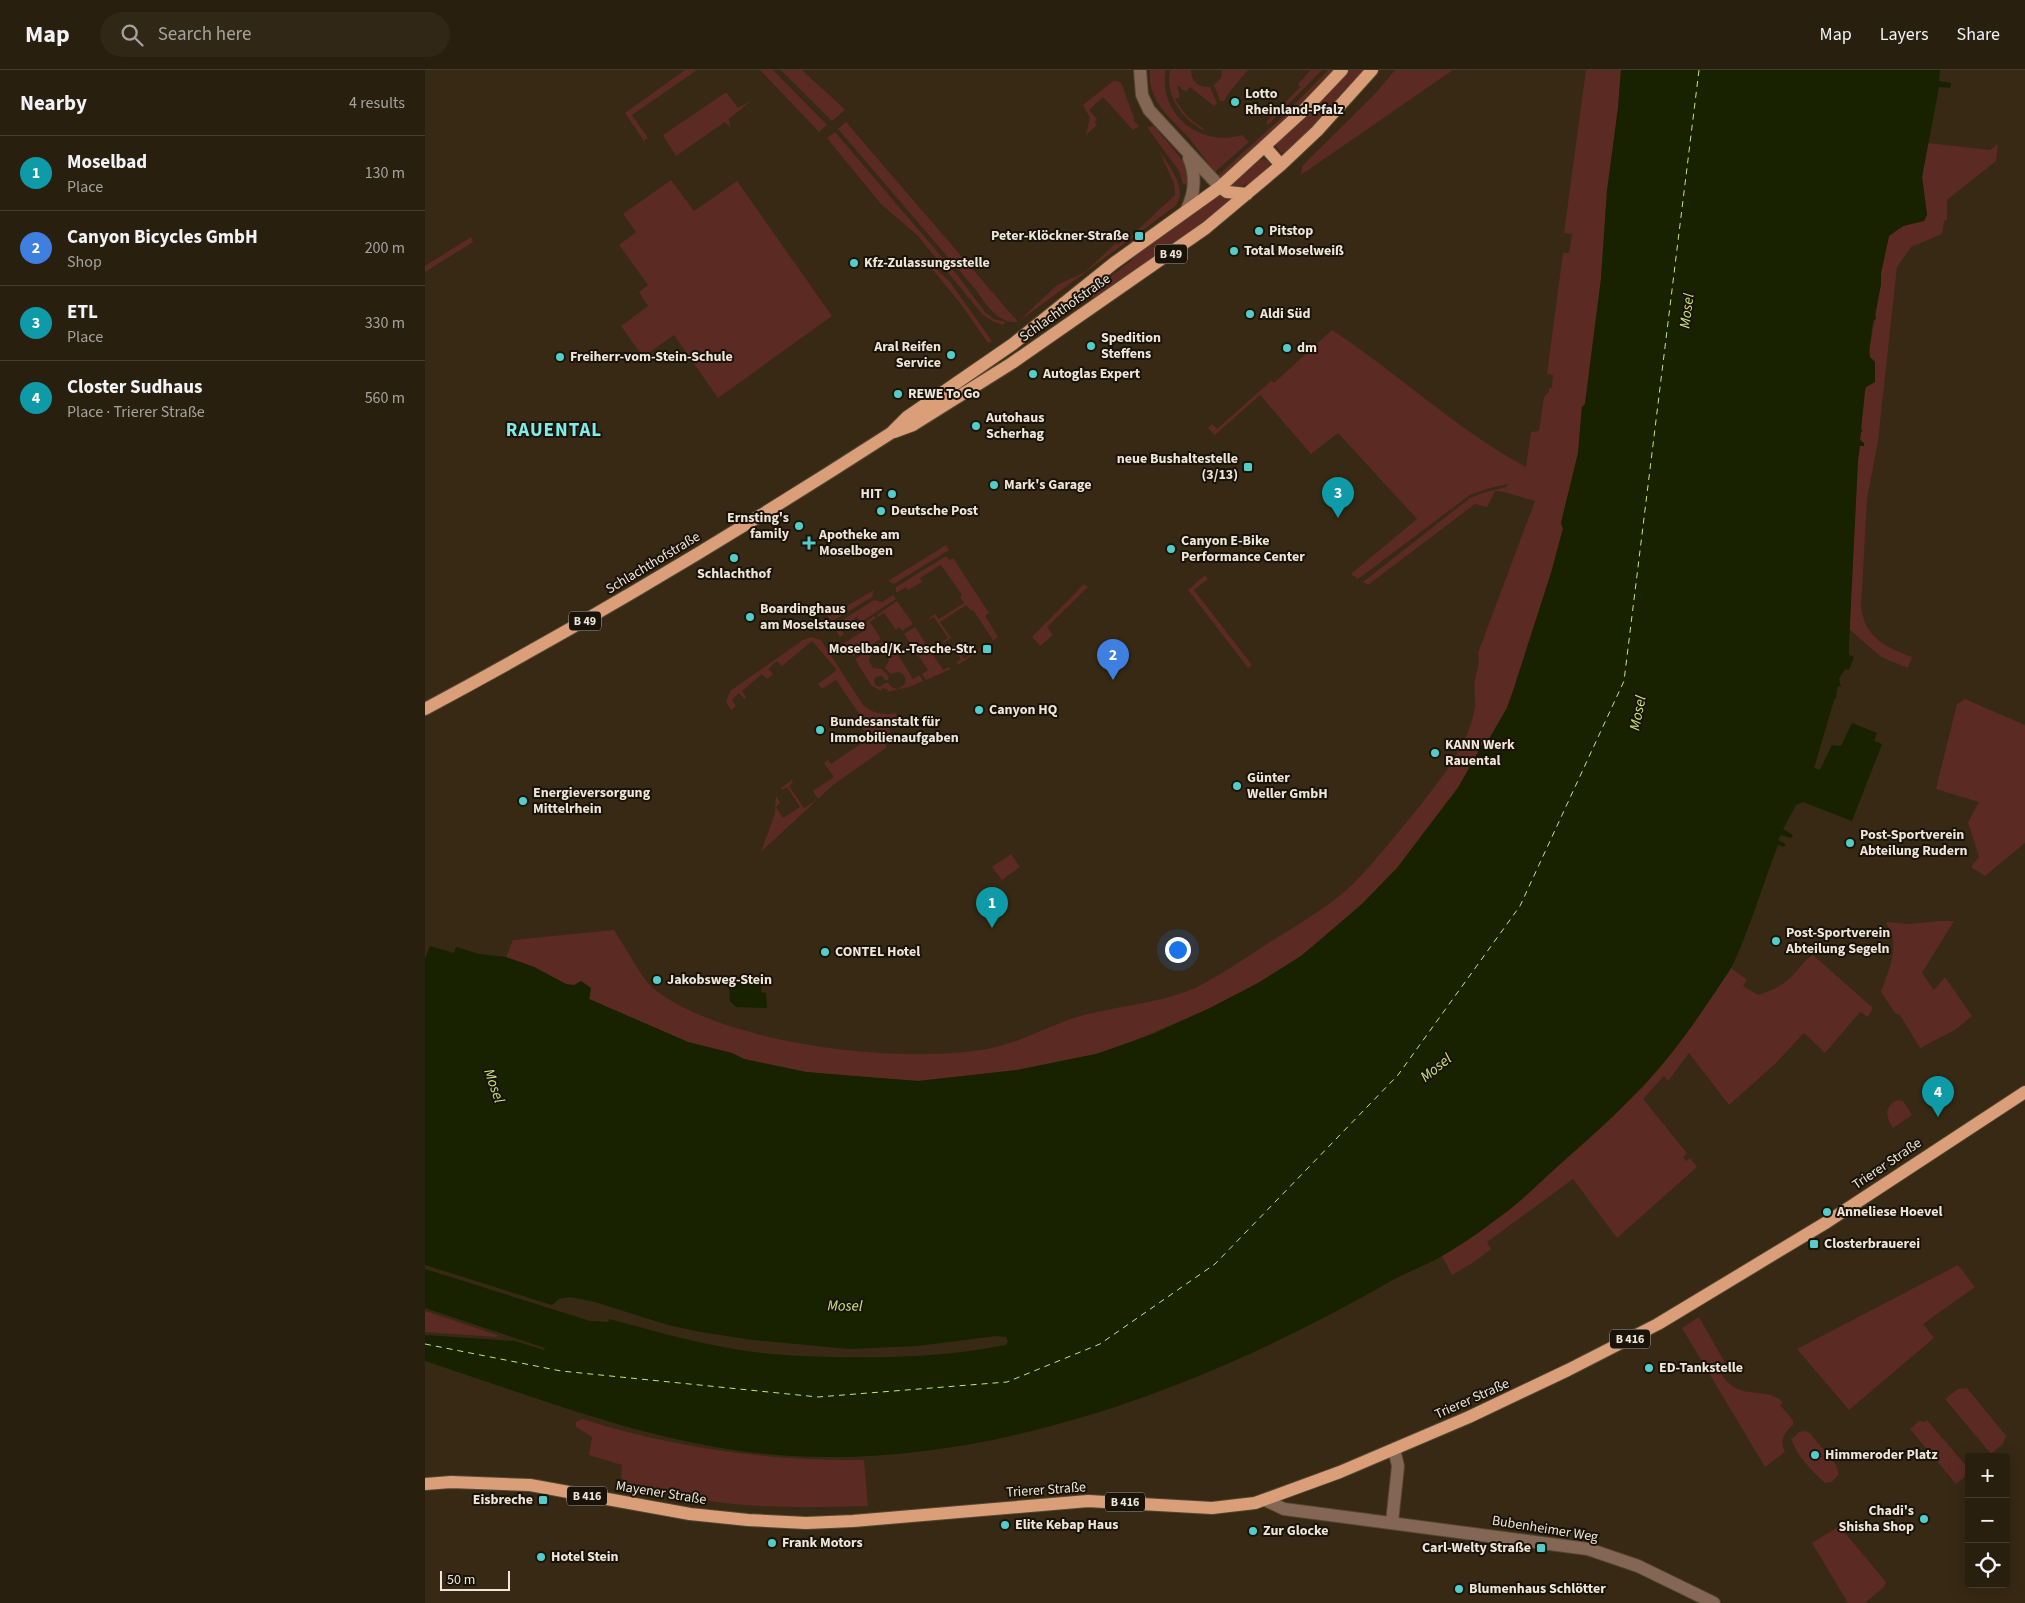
<!DOCTYPE html>
<html lang="en">
<head>
<meta charset="utf-8">
<style>
	:root { --surface:#291f0e; --page:#312717; --text:#f1f3f6; --muted:#a5a29e; --line:#453d2e; --accent:#2563eb }
	body { margin:0; font-family:"Source Sans 3",sans-serif; background:var(--page); color:var(--text) }
	.controls { position:absolute; right:15px; bottom:15px; display:grid; overflow:hidden; border-radius:5px; box-shadow:0 5px 20px #0002 }
	.controls button { width:45px; height:45px; display:grid; place-items:center; padding:0; border:0; border-bottom:1px solid var(--line); background:var(--surface); color:var(--text); font:25px sans-serif }
	.scale { position:absolute; left:15px; bottom:12px; width:70px; box-sizing:border-box; padding-left:5px; border:2px solid #efe5d8; border-top:0; font-size:14px; line-height:18px; white-space:nowrap; color:#efe5d8; -webkit-text-stroke:4px #1a130a; paint-order:stroke }
	.you { position:absolute; left:752px; top:879px; width:18px; height:18px; margin:-12px; border:4px solid #fff; border-radius:50%; background:#1a73e8; box-shadow:0 0 0 8px #1a73e833 }
	.badge { display:grid; place-items:center; width:32px; height:32px; border-radius:50%; background:var(--accent); color:#fff; font-size:16px; font-weight:700 }
	.pin { position:absolute; translate:-50% -41px; filter:drop-shadow(0 1px 2px #0008) }
	.pin::after { content:''; position:absolute; top:26px; width:18px; height:15px; background:inherit; clip-path:polygon(0 0,100% 0,50% 100%) }
	.list { margin:0; padding:0; list-style:none }
	h2 { display:flex; justify-content:space-between; align-items:center; height:65px; margin:0; padding:0 20px; font-size:21px }
	h2 small { font-size:16px; font-weight:400; color:var(--muted) }
	.list li { display:grid; grid-template-columns:32px 1fr auto; gap:15px; align-items:center; box-sizing:border-box; height:75px; padding:0 20px; border-top:1px solid var(--line) }
	.list b { display:block; font-size:19px; white-space:nowrap }
	.list p { margin:0; font-size:16px; white-space:nowrap; color:var(--muted) }
	.list em { font-size:16px; font-style:normal; color:var(--muted) }
	.icon { flex:none; width:28px; height:28px; fill:none; stroke:currentColor; stroke-width:2; stroke-linecap:round; stroke-linejoin:round }
	.map { position:relative; flex:none; width:1600px; height:1533px; overflow:hidden }
	header { display:flex; align-items:center; gap:30px; box-sizing:border-box; height:70px; padding:0 25px; background:var(--surface); border-bottom:1px solid var(--line) }
	header strong { font-size:24px }
	nav { display:flex; gap:28px; margin-inline-start:auto; font-size:18px }
	.search { width:350px; height:45px; background:var(--page); display:flex; align-items:center; gap:12px; box-sizing:border-box; padding:0 18px; border-radius:28px; color:var(--muted); font-size:19px }
	main { display:flex }
	aside { flex:1; background:var(--surface) }
	.map>svg:first-child { display:block }
	.green { fill:#5b2a23 }
	.water { fill:#182100 }
	.lines { fill:none; stroke-linecap:round; stroke-linejoin:round }
	.ferry { stroke:#c8e57f; stroke-width:1; stroke-dasharray:6 5; stroke-linecap:butt }
	.tertiary-casing { stroke:#544733; stroke-width:14 }
	.primary-casing { stroke:#544733; stroke-width:14 }
	.tertiary { stroke:#836654; stroke-width:12 }
	.primary { stroke:#da9e79; stroke-width:12 }
	.poi-dot { fill:#53cdc9; stroke:#1a130a; stroke-width:2 }
	.labels { text-anchor:middle; dominant-baseline:central; stroke-width:4; stroke-linejoin:round; paint-order:stroke }
	.shield { fill:#1a130a; stroke:#afa69a; stroke-width:1 }
	.shield-label { font-size:12px; font-weight:bold; fill:#efe5d8 }
	.poi-label { font-size:14px; font-weight:bold; fill:#efe5d8; stroke:#1a130a; text-anchor:start }
	.street-label { font-size:14px; fill:#efe5d8; stroke:#1a130a }
	.water-label { font-size:15px; font-style:italic; fill:#c8e57f; stroke:#1a130a }
	.district-label { font-size:19px; font-weight:bold; letter-spacing:1px; fill:#80ece7; stroke:#1a130a }
</style>
</head>
<body>
<header>
<strong>Map</strong>
<div class="search"><svg class="icon" aria-label="search" viewBox="0 0 24 24"><circle cx="10" cy="10" r="6"/><path d="M15 15l6 6"/></svg>Search here</div>
<nav><a>Map</a><a>Layers</a><a>Share</a></nav>
</header>
<main>
<aside>
<h2>Nearby<small>4 results</small></h2>
<ul class="list">
<li><span class="badge" style="background:#0f9aa8">1</span><div><b>Moselbad</b><p>Place</p></div><em>130 m</em></li>
<li><span class="badge" style="background:#3f7fe0">2</span><div><b>Canyon Bicycles GmbH</b><p>Shop</p></div><em>200 m</em></li>
<li><span class="badge" style="background:#0f9aa8">3</span><div><b>ETL</b><p>Place</p></div><em>330 m</em></li>
<li><span class="badge" style="background:#0f9aa8">4</span><div><b>Closter Sudhaus</b><p>Place · Trierer Straße</p></div><em>560 m</em></li>
</ul>
</aside>
<div class="map">
<svg width="1600" height="1533" viewBox="0 0 1600 1533">
	<rect width="100%" height="100%" fill="#372913"/>
	<!-- green -->
	<path class="green" d="M260,0H272L207,45L223,68L219,71L200,43Z
		M335,0H348L402,55L394,62Z
		M356,0H377C391,14 406,25 420,40L407,51Z
		M725,0H741C732,44 776,78 817,65L824,72L790,102C781,91 773,79 764,68C745,47 722,31 725,0Z
		M745,0H766C766,11 774,18 785,17L792,33L789,36L765,17L761,22L752,15L755,27L750,29C758,43 766,51 779,59L778,60C757,48 740,27 745,0Z
		M797,0H823L803,24L799,31H795L789,15L796,8Z
		M886,0H897L843,55L841,52L875,17L873,14Z
		M903,0H911L877,36L796,111L791,107L854,50Z
		M924,0H942L862,84L856,83L851,76L854,71Z
		M970,0H1028L876,105L877,97L880,93L949,25Z
		M1161,0H1196L1193,38L1182,121L1176,209L1160,334L1157,337L1153,383L1136,453L1138,458L1126,503L1088,621L1082,638L1064,669L1033,717L972,798L937,834L876,886L833,913L785,938L695,977L671,984L592,1000L493,1011L406,1005L381,1002L319,989L307,983L263,972L164,929L166,918L141,914L109,897L81,887L88,870L189,860C200,876 216,908 229,919C299,975 489,998 575,976C602,969 626,955 652,947C692,935 737,934 774,916C799,903 822,887 845,872C871,856 908,834 930,812C953,788 973,762 994,737C1017,707 1044,675 1050,637C1051,628 1048,618 1050,609C1052,598 1055,596 1053,583L1110,431L1079,422L1070,421L1062,437L1050,434L943,515L938,512L1045,428L1057,423L1081,417L1083,414L1065,418L1045,425L933,509L926,504L992,449L913,363L886,384L835,325L790,365L783,358L787,354L792,359L846,311L849,313L907,260C973,303 1032,360 1101,397L1106,362L1114,361L1119,327L1124,322V318H1127L1128,305L1122,304L1138,183H1144L1147,164L1139,163Z
		M688,11C691,11 693,11 696,13C698,15 706,42 710,49L708,50L714,56L708,60L678,27L664,40L672,49L670,52L672,55L661,65L665,48L658,35Z
		M300,23H302L313,38L327,30L304,49L305,57L300,52L251,86L238,65Z
		M421,52L593,252L632,215L660,202L691,173L693,175L700,168L702,170L750,125L749,114L734,80C743,95 766,121 749,137L593,252C574,255 560,233 551,220L413,59Z
		M729,56L759,92L765,115L758,114L754,101L722,57Z
		M410,62L533,206L560,242L569,249L580,252L579,255L567,251L557,244L493,166L455,133L402,68Z
		M1503,73L1565,80L1573,74L1571,91L1522,130V150L1519,151L1517,164L1486,177L1472,197L1453,371L1442,429L1436,538C1441,569 1461,577 1487,587L1483,598L1456,587L1424,559L1433,390L1435,376H1439L1435,370L1440,320L1441,317L1450,312V292L1445,287V276L1456,214V203L1464,166C1475,154 1490,155 1502,145L1497,107Z
		M839,89L844,91L845,96C832,109 823,119 803,116L834,90Z
		M246,110L269,141L312,111L407,246L293,328L249,265L218,287L196,256L223,236L214,222L223,215L194,175L211,162L198,144Z
		M794,123L810,130L673,228H667L666,225L669,219L706,191L718,178Z
		M46,167L48,172L0,202V196Z
		M507,197H509L525,212L567,271L563,273L535,233L507,199Z
		M521,475L524,480L469,514L463,511Z
		M521,486L524,490L528,488L564,543L560,546L573,567L533,595L532,592L536,589L529,578L523,581V580L530,575L539,589L568,570L548,540L546,541L541,535L515,552L526,568L518,573L517,572L523,568L509,547L505,549L504,548L510,544L514,549L539,533L535,527L537,525L516,495L495,508L497,512L483,520L481,517L471,523V517Z
		M780,505L783,509L769,520L827,595L823,598L763,520Z
		M659,514L663,517L622,557L628,565L615,576L607,567Z
		M449,520L447,527L406,552L403,547Z
		M468,525L471,529L436,552L432,547L416,558L419,564L415,567L408,556L449,530L457,532Z
		M472,531L488,554L477,561L474,557L471,560L459,543L453,547L452,545Z
		M449,546L451,548L445,552L456,569L428,586L419,573L440,560L437,555Z
		M490,557L518,600L524,597L526,599L501,610L497,604L503,600L479,564Z
		M386,567L396,570L438,635C446,643 460,646 471,643L474,655L464,657L466,665L457,667L462,677L408,715L336,782L350,743L351,726L355,733L351,737L358,748L375,737L362,717L357,720L356,718L367,710L368,712L364,716L379,738L393,729L388,721L409,707L399,693L403,690L406,694L444,668L434,652L431,654L428,650L435,645L411,610L397,619L393,614L412,600L387,571L357,596L352,591L343,599L348,604L342,609L337,604L317,621L321,627L319,629L314,623L307,630L311,636L306,640L301,632L305,621L378,570Z
		M458,572L459,574L456,580H450L446,583L444,591L448,598L457,599L464,607L463,610H460L457,606L451,607L449,610L450,615L455,617L460,613H463L468,618L473,619L480,614C482,608 479,603 473,602L466,604L460,598L464,590L459,581L466,574L488,609L494,605L498,611L484,617L462,622L463,620L457,618L456,621L446,615L430,589Z
		M1540,629L1600,655V773L1560,806L1546,797L1554,787L1543,752L1554,732L1511,719L1532,634Z
		M586,784L595,797L577,810L567,797Z
		M1514,851H1529L1497,903L1509,920L1520,907L1547,946L1530,960L1495,978L1475,945L1470,943L1456,922C1463,902 1477,873 1461,854L1463,852L1483,854Z
		M1388,885L1448,938L1443,947L1435,942L1400,983L1379,963L1351,993L1304,1035L1264,983L1243,1011L1239,1006L1218,1029L1262,1083L1258,1087L1261,1091L1265,1088L1272,1097L1192,1168L1148,1109L1062,1172L1066,1179L1049,1192L1027,1205L1017,1186L1085,1139L1166,1066L1218,1017L1262,962L1306,898L1322,910L1318,916L1333,925C1347,921 1357,916 1368,905C1375,898 1379,890 1388,885Z
		M1473,1030L1478,1031L1487,1045L1468,1058C1460,1046 1459,1036 1473,1030Z
		M1533,1195L1550,1217L1498,1254L1509,1268L1424,1340L1372,1279Z
		M0,1241L72,1265V1267L0,1262Z
		M1274,1247L1303,1298L1295,1302C1314,1334 1338,1314 1358,1332L1355,1335L1368,1350V1355C1359,1363 1354,1370 1360,1382L1340,1397L1257,1258Z
		M1542,1318L1581,1366L1578,1374L1566,1384L1520,1329L1533,1319Z
		M157,1349C249,1378 342,1391 439,1390L443,1436C407,1437 371,1438 335,1436C291,1434 247,1425 203,1418L196,1407L197,1395L164,1385L167,1367L151,1357V1352Z
		M1502,1350L1543,1398L1541,1400V1406L1531,1414L1485,1359L1494,1351L1500,1352Z
		M1379,1361L1385,1363L1411,1395L1414,1404L1407,1412L1400,1413C1390,1404 1368,1382 1367,1369L1374,1362Z
		M1416,1455L1420,1463L1461,1512L1459,1517L1440,1533H1423L1387,1473Z"/>
	<!-- water -->
	<path class="water" d="M1196,0H1515L1514,11L1526,13L1525,18L1514,17L1497,107L1502,145L1499,151L1478,156L1464,166L1456,203V214L1450,245L1451,249L1448,251L1444,282L1445,287L1450,292V312L1441,317L1440,320L1436,359L1438,361L1436,362L1435,370L1439,373V376H1435L1433,390L1424,574V585L1429,587L1424,600L1420,599L1414,609L1416,617L1413,616L1411,625L1412,626L1409,630L1389,698L1395,700L1407,675L1416,676L1427,653L1452,663L1449,671L1457,674L1427,751L1378,732L1371,735L1358,759L1368,765L1366,768L1356,765L1353,770L1361,774L1359,777L1353,775C1341,805 1332,836 1320,866C1315,878 1310,892 1303,903C1276,943 1249,985 1215,1019C1189,1047 1160,1072 1132,1097C1116,1111 1101,1127 1084,1140C1063,1156 1040,1173 1017,1186C1001,1195 983,1202 966,1211C790,1312 575,1397 368,1386C240,1379 120,1330 0,1291V1265L90,1271L119,1280L120,1278L0,1238V1199L165,1251L183,1252L184,1249C222,1259 259,1270 298,1277C332,1284 368,1286 404,1287C464,1288 522,1287 581,1275L583,1272L581,1267L572,1266L492,1276L425,1279L328,1270L276,1262L243,1255L170,1232L145,1227L134,1229L127,1235L0,1195V889L5,876L29,883L31,877L54,884L81,887L109,897L141,914L149,915L156,911L166,918L164,929L263,972L307,983L319,989L381,1002L493,1011L592,1000L671,984L728,964L785,938L833,913L876,886L894,871L937,834L972,798L1033,718L1059,671L1064,669L1082,638L1088,621L1126,503L1138,459L1136,453L1153,383L1157,337L1160,334L1176,209L1182,121L1193,38Z
		M304,913H337L336,922L341,923L342,938L311,937L305,931Z"/>
	<g class="lines">
		<!-- ferry -->
		<path class="ferry" d="M0,1274L136,1301L393,1327L582,1312L675,1274L790,1194L973,1005L1095,836L1199,611L1274,0"/>
		<defs>
			<path id="tertiary" d="M715,0L717,25L724,40L795,117
				M761,141C770,124 771,105 764,88
				M840,1430L859,1439L1163,1479L1213,1496L1289,1533
				M967,1452L973,1396L969,1379"/>
			<path id="primary" d="M840,77L856,95
				M795,117L802,122L822,124
				M469,362L488,355L587,293L781,158L856,95L892,61L947,0
				M0,639C159,554 314,461 466,363L482,347L588,274L689,193L795,117L879,40L917,0
				M0,1414L26,1412L105,1415L265,1444L323,1450L381,1453L428,1451L663,1431L787,1438L830,1433L915,1402L1044,1347L1143,1300L1233,1254L1402,1152L1600,1022"/>
		</defs>
		<!-- tertiary casing -->
		<use href="#tertiary" class="tertiary-casing"/>
		<!-- primary casing -->
		<use href="#primary" class="primary-casing"/>
		<!-- tertiary -->
		<use href="#tertiary" class="tertiary"/>
		<!-- primary -->
		<use href="#primary" class="primary"/>
	</g>
	<!-- markers -->
	<g class="poi-dot">
		<circle cx="810" cy="32" r="5"/>
		<circle cx="834" cy="161" r="5"/>
		<rect x="709" y="161" width="10" height="10" rx="2.5"/>
		<circle cx="809" cy="181" r="5"/>
		<circle cx="429" cy="193" r="5"/>
		<circle cx="825" cy="244" r="5"/>
		<circle cx="666" cy="276" r="5"/>
		<circle cx="862" cy="278" r="5"/>
		<circle cx="526" cy="285" r="5"/>
		<circle cx="135" cy="287" r="5"/>
		<circle cx="608" cy="304" r="5"/>
		<circle cx="473" cy="324" r="5"/>
		<circle cx="551" cy="356" r="5"/>
		<rect x="818" y="392" width="10" height="10" rx="2.5"/>
		<circle cx="569" cy="415" r="5"/>
		<circle cx="467" cy="424" r="5"/>
		<circle cx="456" cy="441" r="5"/>
		<circle cx="374" cy="456" r="5"/>
		<path d="M381.5 465.5h5v5h5v5h-5v5h-5v-5h-5v-5h5z"/>
		<circle cx="746" cy="479" r="5"/>
		<circle cx="309" cy="488" r="5"/>
		<circle cx="325" cy="547" r="5"/>
		<rect x="557" y="574" width="10" height="10" rx="2.5"/>
		<circle cx="554" cy="640" r="5"/>
		<circle cx="395" cy="660" r="5"/>
		<circle cx="1010" cy="683" r="5"/>
		<circle cx="812" cy="716" r="5"/>
		<circle cx="98" cy="731" r="5"/>
		<circle cx="1425" cy="773" r="5"/>
		<circle cx="1351" cy="871" r="5"/>
		<circle cx="400" cy="882" r="5"/>
		<circle cx="232" cy="910" r="5"/>
		<circle cx="1402" cy="1142" r="5"/>
		<rect x="1384" y="1169" width="10" height="10" rx="2.5"/>
		<circle cx="1224" cy="1298" r="5"/>
		<circle cx="1390" cy="1385" r="5"/>
		<rect x="113" y="1425" width="10" height="10" rx="2.5"/>
		<circle cx="1499" cy="1449" r="5"/>
		<circle cx="580" cy="1455" r="5"/>
		<circle cx="828" cy="1461" r="5"/>
		<circle cx="347" cy="1473" r="5"/>
		<rect x="1111" y="1473" width="10" height="10" rx="2.5"/>
		<circle cx="116" cy="1487" r="5"/>
		<circle cx="1034" cy="1519" r="5"/>
	</g>
	<g class="labels">
		<!-- shield labels -->
		<g class="shield">
			<rect x="730" y="174.5" width="32" height="19" rx="4"/>
			<rect x="144" y="541.5" width="32" height="19" rx="4"/>
			<rect x="1185" y="1259.5" width="40" height="19" rx="4"/>
			<rect x="142" y="1416.5" width="40" height="19" rx="4"/>
			<rect x="680" y="1422.5" width="40" height="19" rx="4"/>
		</g>
		<g class="shield-label">
			<text x="746" y="184">B 49</text>
			<text x="160" y="551">B 49</text>
			<text x="1205" y="1269">B 416</text>
			<text x="162" y="1426">B 416</text>
			<text x="700" y="1432">B 416</text>
		</g>
		<!-- poi labels -->
		<g class="poi-label">
			<text x="820" y="24">Lotto<tspan x="820" dy="16">Rheinland-Pfalz</tspan></text>
			<text x="844" y="161">Pitstop</text>
			<text x="704" y="166" text-anchor="end">Peter-Klöckner-Straße</text>
			<text x="819" y="181">Total Moselweiß</text>
			<text x="439" y="193">Kfz-Zulassungsstelle</text>
			<text x="835" y="244">Aldi Süd</text>
			<text x="676" y="268">Spedition<tspan x="676" dy="16">Steffens</tspan></text>
			<text x="516" y="277" text-anchor="end">Aral Reifen<tspan x="516" dy="16">Service</tspan></text>
			<text x="872" y="278">dm</text>
			<text x="145" y="287">Freiherr-vom-Stein-Schule</text>
			<text x="618" y="304">Autoglas Expert</text>
			<text x="483" y="324">REWE To Go</text>
			<text x="561" y="348">Autohaus<tspan x="561" dy="16">Scherhag</tspan></text>
			<text x="813" y="389" text-anchor="end">neue Bushaltestelle<tspan x="813" dy="16">(3/13)</tspan></text>
			<text x="579" y="415">Mark's Garage</text>
			<text x="457" y="424" text-anchor="end">HIT</text>
			<text x="466" y="441">Deutsche Post</text>
			<text x="364" y="448" text-anchor="end">Ernsting's<tspan x="364" dy="16">family</tspan></text>
			<text x="394" y="465">Apotheke am<tspan x="394" dy="16">Moselbogen</tspan></text>
			<text x="756" y="471">Canyon E-Bike<tspan x="756" dy="16">Performance Center</tspan></text>
			<text x="309" y="504" text-anchor="middle">Schlachthof</text>
			<text x="335" y="539">Boardinghaus<tspan x="335" dy="16">am Moselstausee</tspan></text>
			<text x="552" y="579" text-anchor="end">Moselbad/K.-Tesche-Str.</text>
			<text x="564" y="640">Canyon HQ</text>
			<text x="405" y="652">Bundesanstalt für<tspan x="405" dy="16">Immobilienaufgaben</tspan></text>
			<text x="1020" y="675">KANN Werk<tspan x="1020" dy="16">Rauental</tspan></text>
			<text x="822" y="708">Günter<tspan x="822" dy="16">Weller GmbH</tspan></text>
			<text x="108" y="723">Energieversorgung<tspan x="108" dy="16">Mittelrhein</tspan></text>
			<text x="1435" y="765">Post-Sportverein<tspan x="1435" dy="16">Abteilung Rudern</tspan></text>
			<text x="1361" y="863">Post-Sportverein<tspan x="1361" dy="16">Abteilung Segeln</tspan></text>
			<text x="410" y="882">CONTEL Hotel</text>
			<text x="242" y="910">Jakobsweg-Stein</text>
			<text x="1412" y="1142">Anneliese Hoevel</text>
			<text x="1399" y="1174">Closterbrauerei</text>
			<text x="1234" y="1298">ED-Tankstelle</text>
			<text x="1400" y="1385">Himmeroder Platz</text>
			<text x="108" y="1430" text-anchor="end">Eisbreche</text>
			<text x="1489" y="1441" text-anchor="end">Chadi's<tspan x="1489" dy="16">Shisha Shop</tspan></text>
			<text x="590" y="1455">Elite Kebap Haus</text>
			<text x="838" y="1461">Zur Glocke</text>
			<text x="357" y="1473">Frank Motors</text>
			<text x="1106" y="1478" text-anchor="end">Carl-Welty Straße</text>
			<text x="126" y="1487">Hotel Stein</text>
			<text x="1044" y="1519">Blumenhaus Schlötter</text>
		</g>
		<!-- street labels -->
		<g class="street-label">
			<text transform="translate(640 238) rotate(-35)">Schlachthofstraße</text>
			<text transform="translate(228 493) rotate(-31)">Schlachthofstraße</text>
			<text transform="translate(1462 1094) rotate(-34)">Trierer Straße</text>
			<text transform="translate(1047 1329) rotate(-24)">Trierer Straße</text>
			<text transform="translate(621 1420) rotate(-4)">Trierer Straße</text>
			<text transform="translate(236 1423) rotate(9)">Mayener Straße</text>
			<text transform="translate(1120 1459) rotate(9)">Bubenheimer Weg</text>
		</g>
		<!-- water labels -->
		<g class="water-label">
			<text transform="translate(1262 241) rotate(-83)">Mosel</text>
			<text transform="translate(1213 643) rotate(-79)">Mosel</text>
			<text transform="translate(1011 998) rotate(-39)">Mosel</text>
			<text transform="translate(69 1016) rotate(71)">Mosel</text>
			<text transform="translate(420 1236) rotate(1)">Mosel</text>
		</g>
		<!-- district labels -->
		<g class="district-label">
			<text x="129" y="360">RAUENTAL</text>
		</g>
	</g>
</svg>
<div class="controls">
<button>+</button>
<button>−</button>
<button><svg class="icon" aria-label="locate" viewBox="0 0 24 24"><circle cx="12" cy="12" r="6"/><path d="M12 2v4M12 18v4M2 12h4M18 12h4"/></svg></button>
</div>
<div class="scale">50 m</div>
<div class="you"></div>
<div class="pin badge" style="left:567px;top:858px;background:#0f9aa8">1</div>
<div class="pin badge" style="left:688px;top:610px;background:#3f7fe0">2</div>
<div class="pin badge" style="left:913px;top:448px;background:#0f9aa8">3</div>
<div class="pin badge" style="left:1513px;top:1047px;background:#0f9aa8">4</div>
</div>
</main>
</body>
</html>
